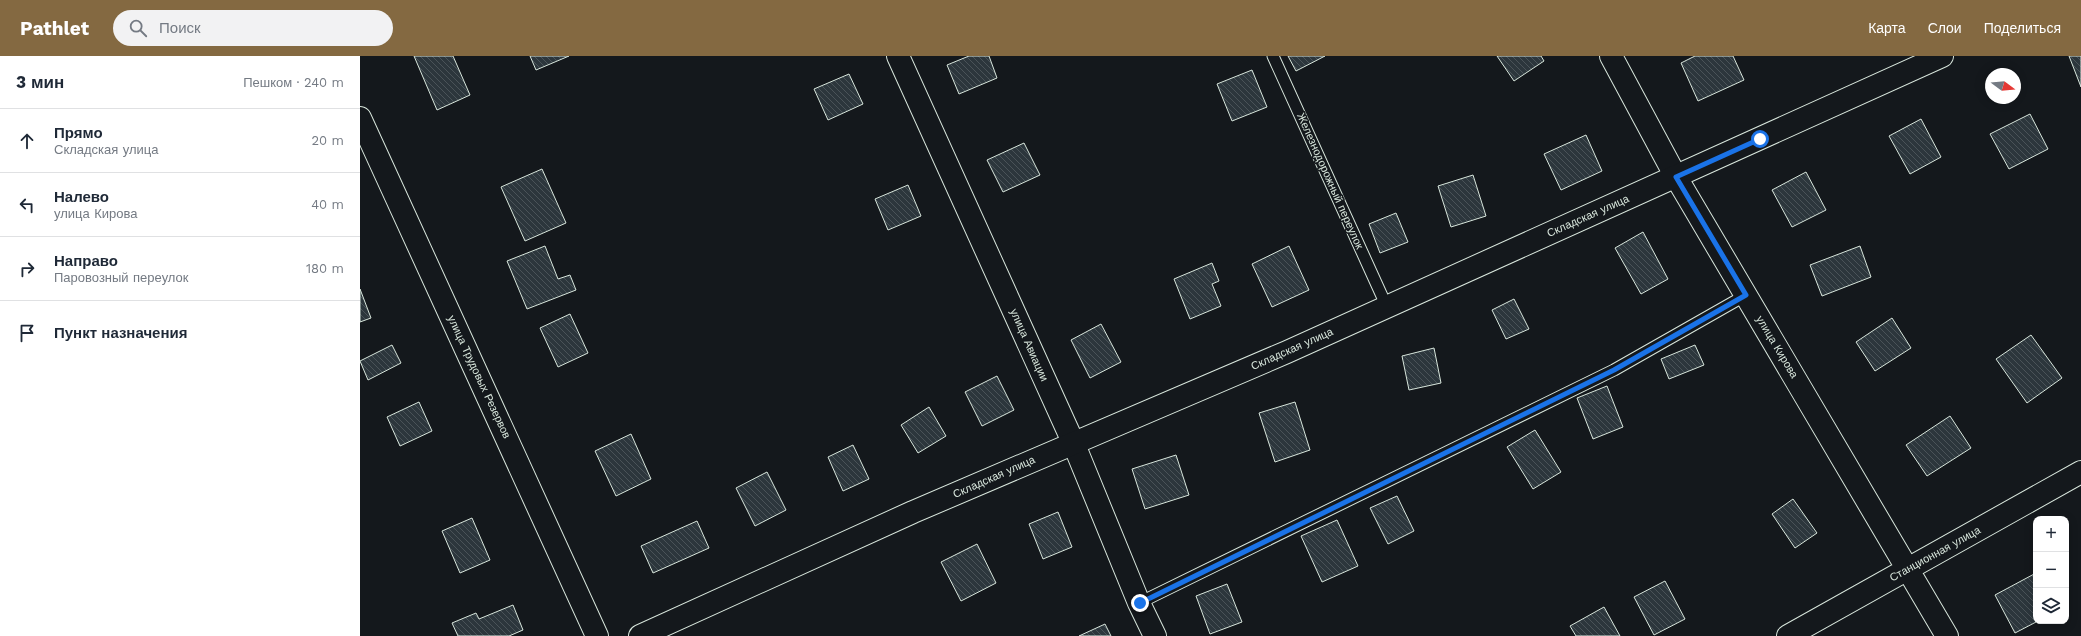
<!DOCTYPE html>
<html lang="ru">
<head>
<meta charset="utf-8">
<style>
	:root { --surface:#fff; --page:#f2f2f3; --text:#1f2937; --muted:#747a83; --line:#e0e1e3; --accent:#846941 }
	body { margin:0; font-family:"Work Sans",sans-serif; background:var(--page); color:var(--text) }
	.controls { position:absolute; right:12px; bottom:12px; display:grid; overflow:hidden; border-radius:8px; box-shadow:0 2px 10px #0003 }
	.controls button { width:36px; height:36px; display:grid; place-items:center; padding:0; border:0; border-bottom:1px solid var(--line); background:var(--surface); color:var(--text); font:20px sans-serif }
	.compass { position:absolute; left:1625px; top:12px; width:36px; height:36px; border-radius:50%; background:var(--surface); box-shadow:0 2px 10px #0003; rotate:106deg }
	.stop { position:absolute; width:12px; height:12px; margin:-9px; border:3px solid #1a73e8; border-radius:50%; background:#fff }
	.stop.end { background:#1a73e8; border-color:#fff; box-shadow:0 1px 4px #0008 }
	.list { margin:0; padding:0; list-style:none }
	h2 { display:flex; justify-content:space-between; align-items:center; height:52px; margin:0; padding:0 16px; font-size:17px }
	h2 small { font-size:13px; font-weight:400; color:var(--muted) }
	.list li { display:grid; grid-template-columns:26px 1fr auto; gap:12px; align-items:center; box-sizing:border-box; height:64px; padding:0 16px; border-top:1px solid var(--line) }
	.list b { display:block; font-size:15px; white-space:nowrap }
	.list p { margin:0; font-size:13px; white-space:nowrap; color:var(--muted) }
	.list em { font-size:13px; font-style:normal; color:var(--muted) }
	.icon { flex:none; width:22px; height:22px; fill:none; stroke:currentColor; stroke-width:2; stroke-linecap:round; stroke-linejoin:round }
	.map { position:relative; flex:none; width:1721px; height:580px; overflow:hidden }
	header { display:flex; align-items:center; gap:24px; box-sizing:border-box; height:56px; padding:0 20px; background:var(--accent); color:#fff }
	header strong { font-size:19px }
	nav { display:flex; gap:22px; margin-inline-start:auto; font-size:14px }
	.search { width:280px; height:36px; background:var(--page); display:flex; align-items:center; gap:10px; box-sizing:border-box; padding:0 14px; border-radius:22px; color:var(--muted); font-size:15px }
	main { display:flex }
	aside { flex:1; background:var(--surface) }
	.map>svg:first-child { display:block }
	.building { fill:url(#building-back-hatch); stroke:#d8e6dc }
	.lines { fill:none; stroke-linecap:round; stroke-linejoin:round }
	.service-casing { stroke:#d8e6dc; stroke-width:13 }
	.minor-casing { stroke:#d8e6dc; stroke-width:24 }
	.tertiary-casing { stroke:#d8e6dc; stroke-width:24 }
	.secondary-casing { stroke:#d8e6dc; stroke-width:24 }
	.service { stroke:#14181c; stroke-width:11 }
	.minor { stroke:#14181c; stroke-width:22 }
	.tertiary { stroke:#14181c; stroke-width:22 }
	.secondary { stroke:#14181c; stroke-width:22 }
	.route { stroke:#1a73e8; stroke-width:5 }
	.labels { text-anchor:middle; dominant-baseline:central; stroke-width:3; stroke-linejoin:round; paint-order:stroke }
	.street-label { font-size:11px; fill:#d8e6dc; stroke:#14181c }
</style>
</head>
<body>
<header>
<strong>Pathlet</strong>
<div class="search"><svg class="icon" aria-label="search" viewBox="0 0 24 24"><circle cx="10" cy="10" r="6"/><path d="M15 15l6 6"/></svg>Поиск</div>
<nav><a>Карта</a><a>Слои</a><a>Поделиться</a></nav>
</header>
<main>
<aside>
<h2>3 мин<small>Пешком · 240 m</small></h2>
<ul class="list">
<li><svg class="icon" aria-label="ahead" viewBox="0 0 24 24"><path d="M12 20V5M6 11l6-6 6 6"/></svg><div><b>Прямо</b><p>Складская улица</p></div><em>20 m</em></li>
<li><svg class="icon" aria-label="left" viewBox="0 0 24 24"><path d="M17 20v-9H6M10 6l-5 5 5 5"/></svg><div><b>Налево</b><p>улица Кирова</p></div><em>40 m</em></li>
<li><svg class="icon" aria-label="right" viewBox="0 0 24 24"><path d="M7 20v-9h11M14 6l5 5-5 5"/></svg><div><b>Направо</b><p>Паровозный переулок</p></div><em>180 m</em></li>
<li><svg class="icon" aria-label="arrive" viewBox="0 0 24 24"><path d="M6 21V4h12l-3 4 3 4H6"/></svg><div><b>Пункт назначения</b></div></li>
</ul>
</aside>
<div class="map">
<svg width="1721" height="580" viewBox="0 0 1721 580">
	<defs>
		<pattern id="building-back-hatch" width="6" height="6" patternUnits="userSpaceOnUse"><rect width="6" height="6" fill="#2c363c"/><path d="M-1 5l2 2M0 0l6 6M5-1l2 2" fill="none" stroke="#4a5358"/></pattern>
	</defs>
	<rect width="100%" height="100%" fill="#14181c"/>
	<!-- building -->
	<path class="building" d="M54,0H93L110,39L77,54Z
		M170,0H209L176,14Z
		M609,0H629L637,22L599,38L587,9Z
		M928,0H965L936,15Z
		M1137,0H1181L1184,5L1154,25Z
		M1335,0H1373L1384,24L1338,45L1321,7Z
		M1709,0H1721V31Z
		M892,14L907,51L872,65L857,28Z
		M489,18L503,48L468,64L454,33Z
		M1670,58L1688,93L1649,113L1630,78Z
		M1561,63L1581,101L1550,118L1529,80Z
		M1226,79L1242,115L1201,134L1184,98Z
		M664,87L680,119L643,136L627,104Z
		M182,113L206,167L165,185L141,131Z
		M1446,116L1466,154L1432,171L1412,134Z
		M1113,119L1126,160L1091,171L1078,130Z
		M548,129L561,160L528,174L515,143Z
		M1036,157L1048,186L1020,197L1009,168Z
		M1283,176L1308,223L1281,238L1255,192Z
		M185,190L198,223L210,219L216,234L167,253L147,205Z
		M929,190L949,234L912,251L892,208Z
		M1500,190L1511,221L1462,240L1450,209Z
		M852,207L859,225L852,228L861,250L830,263L814,223Z
		M0,233L11,262L0,266Z
		M1154,243L1169,273L1146,283L1132,254Z
		M210,258L228,297L198,311L180,272Z
		M1532,262L1551,292L1515,315L1496,286Z
		M741,268L761,306L730,322L711,284Z
		M1671,279L1702,322L1667,347L1636,303Z
		M32,289L41,307L8,324L0,305Z
		M1335,289L1344,309L1309,323L1301,303Z
		M1074,292L1081,327L1049,334L1042,300Z
		M637,320L654,354L622,370L605,336Z
		M1247,330L1263,371L1233,383L1217,342Z
		M59,346L72,375L40,390L27,361Z
		M935,346L950,394L915,406L899,357Z
		M569,351L586,380L558,397L541,369Z
		M1590,360L1611,392L1567,420L1546,389Z
		M1175,374L1201,416L1173,433L1147,391Z
		M271,378L291,423L256,440L235,395Z
		M493,389L509,423L483,435L468,401Z
		M816,399L829,439L785,453L772,413Z
		M407,416L426,454L395,470L376,432Z
		M1037,440L1054,475L1028,488L1010,452Z
		M1433,443L1457,477L1435,492L1412,458Z
		M698,456L712,491L683,503L669,468Z
		M112,462L130,504L100,517L82,475Z
		M977,464L998,510L962,526L941,480Z
		M337,465L349,492L293,517L281,490Z
		M617,488L636,527L601,545L581,506Z
		M1676,517V565H1678L1655,577L1635,539Z
		M1305,525L1325,563L1294,579L1274,541Z
		M867,528L882,566L850,578L836,540Z
		M153,549L163,574L149,580H98L92,567L116,557L119,563Z
		M1244,551L1260,580H1216L1210,570Z
		M745,568L751,580H719Z"/>
	<g class="lines">
		<defs>
			<path id="service" d="M913,0L1027,251
				M779,547L1254,314L1386,239"/>
			<path id="minor" d="M538,0L713,386L779,547L795,580
				M1251,0L1316,121L1587,580
				M1428,580L1721,416"/>
			<path id="tertiary" d="M280,580L553,456L927,296L1582,0"/>
			<path id="secondary" d="M0,62L237,580"/>
		</defs>
		<!-- service casing -->
		<use href="#service" class="service-casing"/>
		<!-- minor casing -->
		<use href="#minor" class="minor-casing"/>
		<!-- tertiary casing -->
		<use href="#tertiary" class="tertiary-casing"/>
		<!-- secondary casing -->
		<use href="#secondary" class="secondary-casing"/>
		<!-- service -->
		<use href="#service" class="service"/>
		<!-- minor -->
		<use href="#minor" class="minor"/>
		<!-- tertiary -->
		<use href="#tertiary" class="tertiary"/>
		<!-- secondary -->
		<use href="#secondary" class="secondary"/>
	</g>
	<g class="lines">
		<!-- route -->
		<path class="route" d="M780,547L1254,314L1386,239L1316,121L1400,83"/>
	</g>
	<g class="labels">
		<!-- street labels -->
		<g class="street-label">
			<text transform="translate(970 125) rotate(66)">Железнодорожный переулок</text>
			<text transform="translate(1228 160) rotate(-24)">Складская улица</text>
			<text transform="translate(669 289) rotate(66)">улица Авиации</text>
			<text transform="translate(1417 291) rotate(59)">улица Кирова</text>
			<text transform="translate(932 293) rotate(-24)">Складская улица</text>
			<text transform="translate(119 321) rotate(65)">улица Трудовых Резервов</text>
			<text transform="translate(634 421) rotate(-24)">Складская улица</text>
			<text transform="translate(1575 498) rotate(-29)">Станционная улица</text>
		</g>
	</g>
</svg>
<div class="controls">
<button>+</button>
<button>−</button>
<button><svg class="icon" aria-label="layers" viewBox="0 0 24 24"><path d="M12 4l9 5-9 5-9-5zM3 14l9 5 9-5"/></svg></button>
</div>
<svg class="compass" viewBox="-18 -18 36 36"><path d="M0-13l5 13h-10z" fill="#e53935"/><path d="M0 13l5-13h-10z" fill="#747a83"/></svg>
<div class="stop" style="left:1400px;top:83px"></div>
<div class="stop end" style="left:780px;top:547px"></div>
</div>
</main>
</body>
</html>
